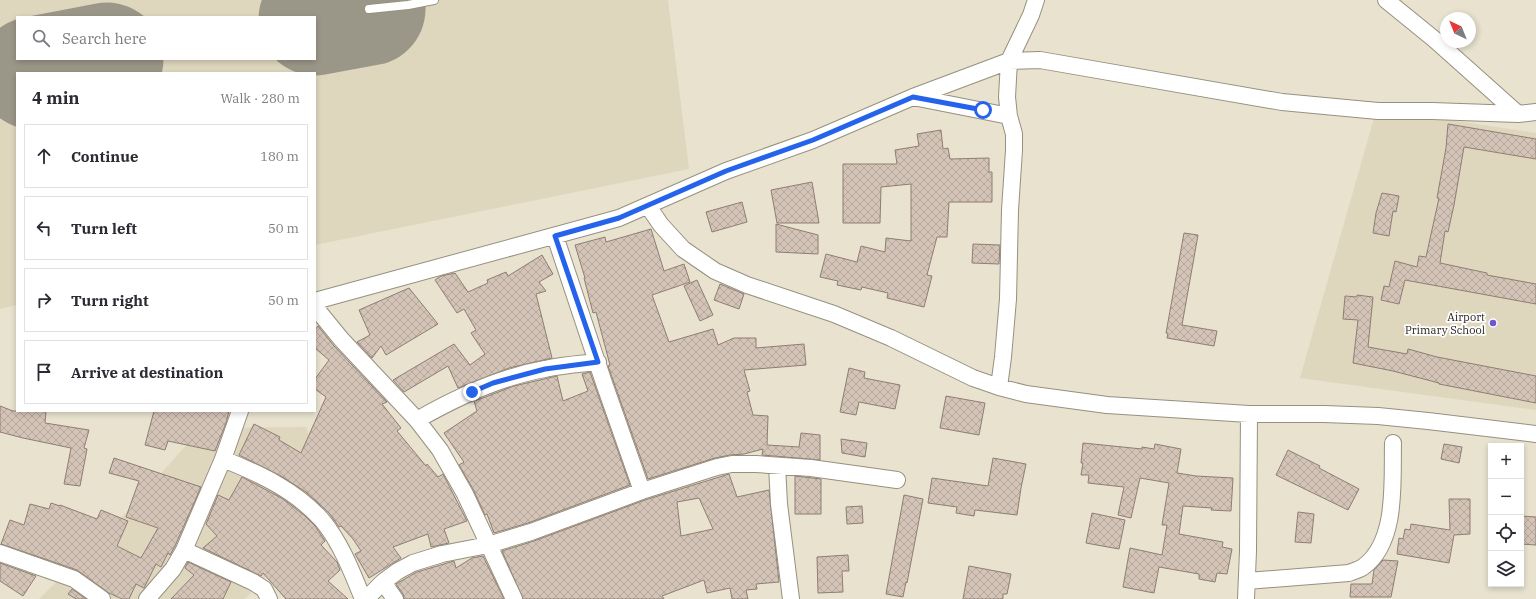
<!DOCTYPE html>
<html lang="en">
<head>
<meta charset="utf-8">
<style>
	:root { --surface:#fff; --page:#f7f7f7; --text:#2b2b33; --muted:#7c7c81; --line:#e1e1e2 }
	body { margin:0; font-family:"IBM Plex Serif",serif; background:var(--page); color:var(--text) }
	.controls { position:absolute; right:12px; bottom:12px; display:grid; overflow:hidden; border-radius:0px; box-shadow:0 2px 6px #0003 }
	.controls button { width:36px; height:36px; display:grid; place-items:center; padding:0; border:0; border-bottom:1px solid var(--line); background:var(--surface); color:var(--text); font:20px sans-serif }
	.compass { position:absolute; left:1440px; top:12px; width:36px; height:36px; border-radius:50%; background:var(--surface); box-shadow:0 2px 6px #0003; rotate:317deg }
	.stop { position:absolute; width:12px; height:12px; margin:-9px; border:3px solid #2563eb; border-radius:50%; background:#fff }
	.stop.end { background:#2563eb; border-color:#fff; box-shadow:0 1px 4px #0008 }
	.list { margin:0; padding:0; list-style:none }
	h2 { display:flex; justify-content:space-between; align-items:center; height:52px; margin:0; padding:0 16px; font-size:17px }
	h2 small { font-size:13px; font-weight:400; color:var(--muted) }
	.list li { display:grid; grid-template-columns:26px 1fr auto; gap:12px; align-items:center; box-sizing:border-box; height:64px; margin:0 8px 8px; padding:0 8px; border:1px solid var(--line); border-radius:0px }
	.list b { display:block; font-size:15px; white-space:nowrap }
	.list em { font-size:13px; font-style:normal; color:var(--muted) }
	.icon { flex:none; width:22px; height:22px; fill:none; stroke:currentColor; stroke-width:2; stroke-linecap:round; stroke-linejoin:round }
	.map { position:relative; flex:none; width:1536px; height:599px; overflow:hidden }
	.search { position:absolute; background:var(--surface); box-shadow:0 2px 6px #0003; left:16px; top:16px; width:300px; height:44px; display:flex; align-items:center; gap:10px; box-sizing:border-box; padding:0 14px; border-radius:0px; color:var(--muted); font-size:15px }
	.panel { position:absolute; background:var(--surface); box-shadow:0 2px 6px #0003; left:16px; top:72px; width:300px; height:340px; border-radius:0px }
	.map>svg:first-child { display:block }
	.built { fill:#dfd6be; fill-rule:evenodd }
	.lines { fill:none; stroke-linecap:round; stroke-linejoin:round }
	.runway { stroke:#9a9688; stroke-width:113 }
	.building { fill:url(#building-cross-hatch); stroke:#8e7e73; fill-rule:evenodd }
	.service-casing { stroke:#96907f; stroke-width:10 }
	.minor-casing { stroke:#96907f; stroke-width:18 }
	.service { stroke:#fff; stroke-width:8 }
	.minor { stroke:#fff; stroke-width:16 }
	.route { stroke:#2563eb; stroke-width:5 }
	.poi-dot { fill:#6d58d2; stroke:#fff; stroke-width:1.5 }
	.labels { text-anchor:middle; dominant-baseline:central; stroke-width:3.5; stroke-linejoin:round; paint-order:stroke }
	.poi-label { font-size:11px; fill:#28251f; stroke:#fff; text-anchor:end }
</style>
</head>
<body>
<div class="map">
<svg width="1536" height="599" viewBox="0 0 1536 599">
	<defs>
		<pattern id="building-cross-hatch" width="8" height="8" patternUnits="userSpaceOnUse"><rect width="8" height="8" fill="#d4c3b7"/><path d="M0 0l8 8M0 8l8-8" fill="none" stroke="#b6a79d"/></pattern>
	</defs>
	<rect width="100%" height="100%" fill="#e8e2cf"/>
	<!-- built -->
	<path class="built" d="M0,0H668L689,169L315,245V73H17V305L0,309ZM17,17H315V59H17Z
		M1374,118H1437L1536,133V410L1300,378Z
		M306,427L329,488L275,567L245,599H39L131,508L201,428Z"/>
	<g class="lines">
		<!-- runway -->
		<path class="runway" d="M315,19L369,9
			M34,73L107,59"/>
	</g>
	<!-- building -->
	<path class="building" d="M1448,124L1536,139V159L1464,147L1454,205L1448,232L1445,231L1440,263L1487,273V275L1536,284V304L1405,280L1399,304L1381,300L1384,286L1389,287L1395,261L1417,267L1419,256L1426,257L1439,198H1437L1446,148Z
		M941,130L943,149L948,148L950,159L989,158V172H992V202H949L947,237H937L927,275L932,276L924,307L887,298L888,293L862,287L861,290L837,285L838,281L820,277L826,254L857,262L861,246L885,252L886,238L911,241V184L881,187L880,223H843V164H897L895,150L919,146L917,134Z
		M812,182L819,223H777L771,190Z
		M1382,193L1399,196L1396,212L1393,211L1389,236L1373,233L1376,213Z
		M742,202L747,222L712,232L706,212Z
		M776,224L818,235V254L776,252Z
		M651,229L664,271L684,264L690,282L652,295L669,342L713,329L718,345L734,338H756V348L804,344L806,365L744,370L750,391L747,392L753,415L768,416L767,445L799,447L801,433L820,435V460L762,455L763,449L744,454L730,455L715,458L648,479L608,366L610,365L596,312L593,313L584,278H585L575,245L605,237L606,242Z
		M1184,233L1198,235L1182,325L1217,331L1214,346L1167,338L1168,333H1166Z
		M973,244L1000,245L999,264L972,263Z
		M542,255L553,274L539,282L546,291L536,294L552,358L509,368L458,388L448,366L404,392L393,380L454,344L470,365L485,354L471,333L476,330L464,309L457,313L435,280L441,276L455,273L468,292L488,283L487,280L506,272L508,276Z
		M697,280L713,315L700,321L684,286Z
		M720,284L744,294L739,309L714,300Z
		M409,288L438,324L386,355L381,346L372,358L357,342L370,335L359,310Z
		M1357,295L1373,297L1368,347L1407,354L1408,349L1437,357L1536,376V403L1439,384V383L1393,371L1353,363L1358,320L1343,319L1345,296L1357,297Z
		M318,326L334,346L387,402L382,404L401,428L397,431L426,466L427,464L438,477L443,474L467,521L444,529L449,543L431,547L428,534L393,547L401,558L369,578L355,554L361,551L353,539L341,526L339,527L330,514L306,492L281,476L239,455L254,424L280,437L279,440L301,453L326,397L315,389V379L329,360L315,348V330Z
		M849,368L865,372L864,378L900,385L895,409L859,402L856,415L840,412Z
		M590,372L630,485L528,523L494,533L487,514L485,515L473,489L459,465L464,462L444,433L477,411L474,401L483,398L514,386L557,376L563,401L588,391L582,374Z
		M946,396L985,403L979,435L940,428Z
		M0,406L13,411H46L45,423L89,430L84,448L87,449L80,486L64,484L71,448L23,438L0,432Z
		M154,411H229L226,423L215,451L168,441L165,450L145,445Z
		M841,439L867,443L865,457L842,453Z
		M1083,443L1142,449V447L1154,449L1155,444L1181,449L1177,473L1196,476L1233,478L1231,511L1211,510L1212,508L1183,506L1179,534L1223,542L1222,547L1232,549L1227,574L1217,573L1215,582L1199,579V574L1159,567L1154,593L1123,587L1130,548L1162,555L1167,525H1162L1169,483L1140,478L1131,518L1118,515L1124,487L1088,483L1089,475H1081L1083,463H1081Z
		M1444,444L1462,447L1459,463L1441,459Z
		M1288,450L1320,466L1319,468L1359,489L1348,510L1276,475Z
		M114,458L201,487L175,546L170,555L168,553L161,567L156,564L144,588L136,584L129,599H122L109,593L77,570L1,544L10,520L24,525L30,504L49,509L51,503L60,506V505L97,519L101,510L128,521L117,546L141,558L158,528L126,517L139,481L109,473Z
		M993,458L1026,464L1021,488L1017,515L975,510L974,516L956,513L957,507L928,503L932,478L988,486Z
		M729,474L737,497L769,490L779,582L756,584L757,589L746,590L748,599H732L730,588L707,593L704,580L662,596L664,599H523L502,551L534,541L645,500ZM699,498L713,529L681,536L677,502Z
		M795,476L821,479V514H795Z
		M242,477L283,499L305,516L315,526L325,541L321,545L337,562L340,570L328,581L348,599H286L263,573L261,576L203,548L217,536L206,524L218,495L229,500Z
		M904,495L923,499L907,583L906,582L903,597L886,594Z
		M1449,499H1470V534L1454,535L1449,563L1397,554L1399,538L1403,539L1405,529L1410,530L1411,524L1450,530Z
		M862,506L863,523L847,524L846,507Z
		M1298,512L1314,514L1311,543L1295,542Z
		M1092,513L1125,520L1119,549L1086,543Z
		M1521,516L1536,517V545L1521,544Z
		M848,555L849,571H842L843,592L818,593L817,557Z
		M483,556L504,599H404L403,594L396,584L417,572L454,561L456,568L472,558Z
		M1383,560L1398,561L1391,597H1350L1351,584H1372L1374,570Z
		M188,562L231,582L223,599H171L194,575L185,568Z
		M0,563L36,576L23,596L0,581Z
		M969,566L1011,574L1007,594H1003V599H963Z
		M72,589L86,599H76L68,594Z"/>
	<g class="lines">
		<defs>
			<path id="service" d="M369,9L408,5L434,0"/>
			<path id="minor" d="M1386,0L1434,39L1518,114
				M913,97L1009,116
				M648,206L661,225L683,249L715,271L747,285L834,314L891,338L973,378L999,387L1026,394L1107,405L1249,414H1324L1378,416L1428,421L1536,434
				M555,236L604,383L642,491
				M315,301L619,218L726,171L813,140L913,97L1009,61L1040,60L1282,102L1378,111H1432L1518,114L1536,112
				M315,307L341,339L417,420L440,450L465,494L514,599
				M999,387L1003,357L1008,299L1010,210L1014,150V134L1009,116L1007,97L1009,61L1031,15L1036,0
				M417,420C457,397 500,377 545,369C563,365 580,364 598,362
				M223,459C260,474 295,490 322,520C341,543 352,572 363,599
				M777,466L779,504L791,599
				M184,550L253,582L264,589L269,599
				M0,553L74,579L102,599
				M1247,581L1349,573C1353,571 1359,570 1363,567C1398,542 1392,481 1393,443
				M383,582L395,599
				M147,599L173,569L184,550L223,459L240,411
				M366,599L383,582L398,571L413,563L442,554L488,545L531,532L642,491L717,467L732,464H756L811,468L897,480
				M1246,599L1248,551L1249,414"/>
		</defs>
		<!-- service casing -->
		<use href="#service" class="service-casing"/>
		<!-- minor casing -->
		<use href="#minor" class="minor-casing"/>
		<!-- service -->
		<use href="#service" class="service"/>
		<!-- minor -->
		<use href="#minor" class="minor"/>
	</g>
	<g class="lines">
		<!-- route -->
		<path class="route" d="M472,392L493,383L545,369L598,362L555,236L619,218L726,171L813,140L913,97L983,110"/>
	</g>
	<!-- markers -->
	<circle class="poi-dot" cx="1493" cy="323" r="4"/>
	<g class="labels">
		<!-- poi labels -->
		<g class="poi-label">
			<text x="1485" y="317">Airport<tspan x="1485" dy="13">Primary School</tspan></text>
		</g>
	</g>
</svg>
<div class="controls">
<button>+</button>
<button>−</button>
<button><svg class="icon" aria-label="locate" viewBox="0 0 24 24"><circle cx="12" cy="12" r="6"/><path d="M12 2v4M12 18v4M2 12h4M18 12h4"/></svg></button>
<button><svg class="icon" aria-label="layers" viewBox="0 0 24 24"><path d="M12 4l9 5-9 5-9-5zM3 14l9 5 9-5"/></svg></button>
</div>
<svg class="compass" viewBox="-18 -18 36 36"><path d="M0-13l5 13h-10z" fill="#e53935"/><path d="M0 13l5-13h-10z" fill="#7c7c81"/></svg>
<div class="stop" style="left:983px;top:110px"></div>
<div class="stop end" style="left:472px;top:392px"></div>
<div class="search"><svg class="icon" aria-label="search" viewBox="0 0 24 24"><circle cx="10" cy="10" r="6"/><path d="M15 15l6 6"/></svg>Search here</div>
<section class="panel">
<h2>4 min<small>Walk · 280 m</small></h2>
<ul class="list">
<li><svg class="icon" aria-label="ahead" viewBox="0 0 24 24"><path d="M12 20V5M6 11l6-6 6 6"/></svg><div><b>Continue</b></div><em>180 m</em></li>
<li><svg class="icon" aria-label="left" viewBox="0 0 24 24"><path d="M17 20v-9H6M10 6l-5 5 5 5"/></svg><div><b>Turn left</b></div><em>50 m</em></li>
<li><svg class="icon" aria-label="right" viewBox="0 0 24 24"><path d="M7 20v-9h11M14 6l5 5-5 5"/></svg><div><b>Turn right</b></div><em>50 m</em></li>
<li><svg class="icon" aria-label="arrive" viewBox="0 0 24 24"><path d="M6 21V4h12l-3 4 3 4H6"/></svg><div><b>Arrive at destination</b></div></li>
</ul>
</section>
</div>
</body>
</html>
